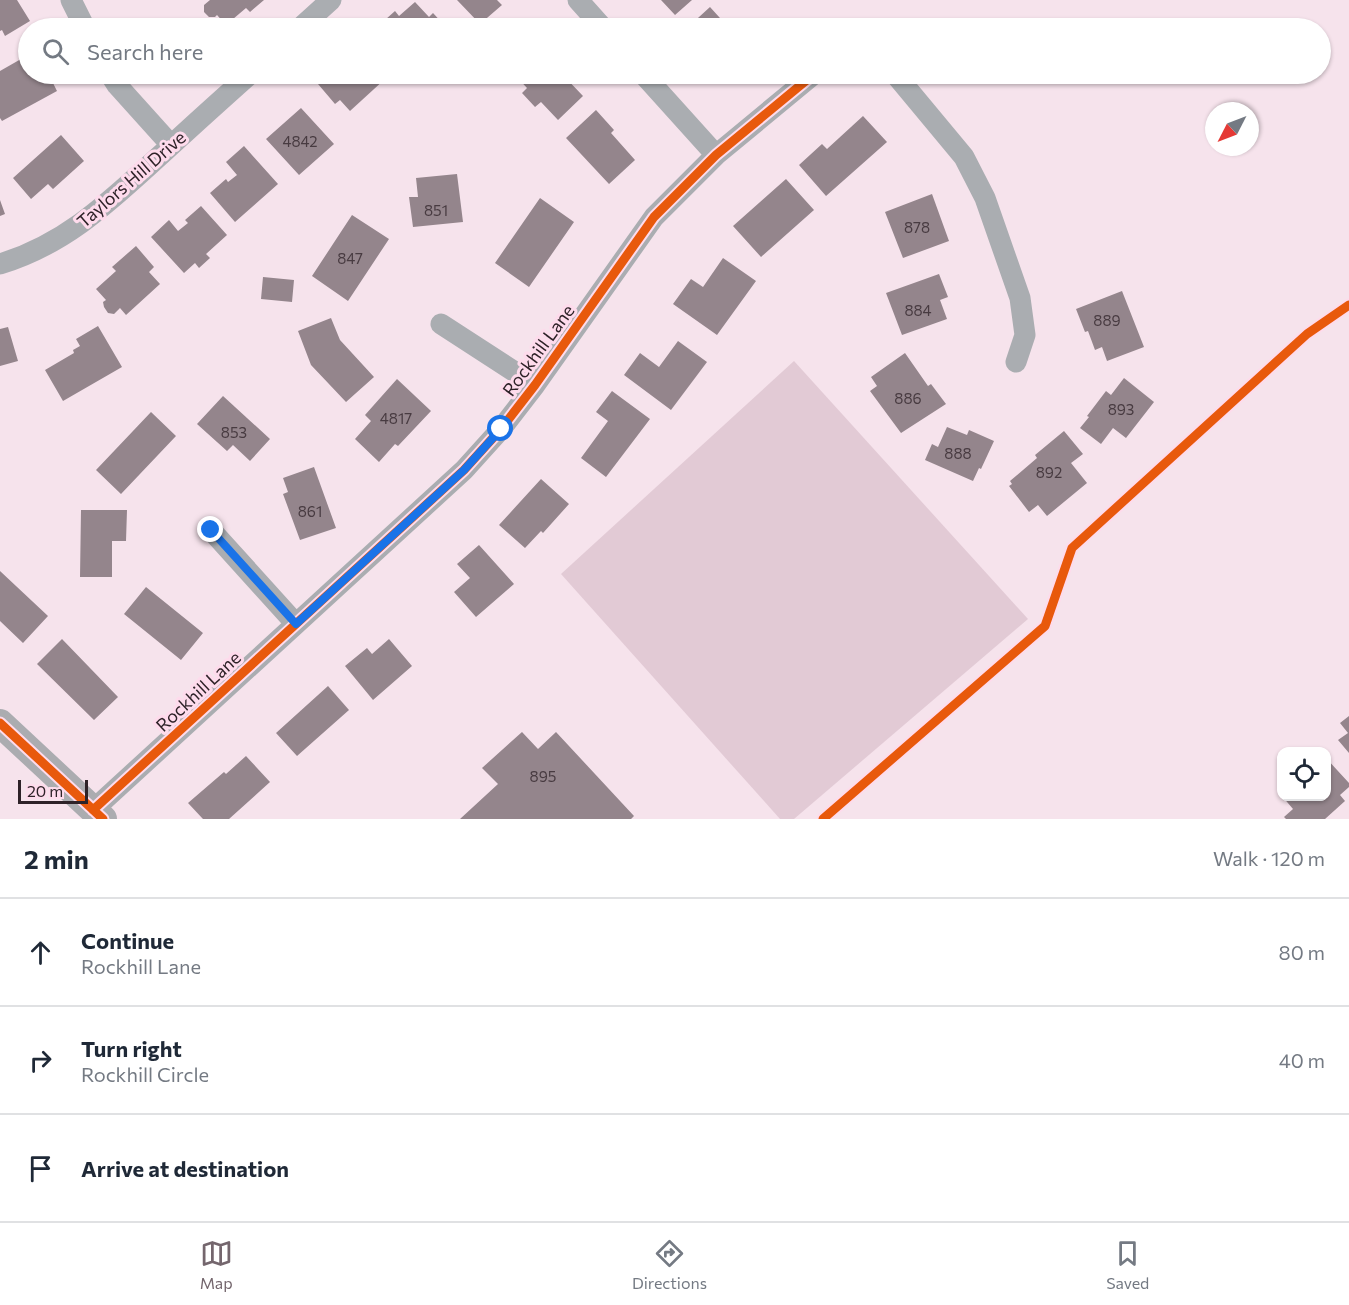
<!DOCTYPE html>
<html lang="en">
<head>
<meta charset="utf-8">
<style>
	:root { --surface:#fff; --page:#f2f2f3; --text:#1f2937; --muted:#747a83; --line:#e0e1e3; --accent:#74666d }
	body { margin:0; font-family:Commissioner,sans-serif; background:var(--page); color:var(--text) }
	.controls { position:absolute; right:18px; bottom:18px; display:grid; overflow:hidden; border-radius:12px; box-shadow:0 2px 4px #0004 }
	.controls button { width:54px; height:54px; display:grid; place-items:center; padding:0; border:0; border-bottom:2px solid var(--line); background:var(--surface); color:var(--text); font:30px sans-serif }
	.compass { position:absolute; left:1205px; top:102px; width:54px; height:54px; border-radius:50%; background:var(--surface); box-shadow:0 2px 4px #0004; rotate:228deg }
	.scale { position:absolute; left:18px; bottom:15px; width:70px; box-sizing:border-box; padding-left:6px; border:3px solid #2e2228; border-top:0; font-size:16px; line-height:21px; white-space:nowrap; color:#2e2228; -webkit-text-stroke:4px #fedbec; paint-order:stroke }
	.stop { position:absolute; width:18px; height:18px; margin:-14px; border:4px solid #1a73e8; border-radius:50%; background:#fff }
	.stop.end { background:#1a73e8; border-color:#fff; box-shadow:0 2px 6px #0008 }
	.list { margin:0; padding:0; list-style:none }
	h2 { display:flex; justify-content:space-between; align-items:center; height:78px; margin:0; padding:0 24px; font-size:26px }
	h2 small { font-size:20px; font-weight:400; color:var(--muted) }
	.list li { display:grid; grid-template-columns:39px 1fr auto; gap:18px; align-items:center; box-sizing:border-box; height:108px; padding:0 24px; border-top:2px solid var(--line) }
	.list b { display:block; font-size:22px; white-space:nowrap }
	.list p { margin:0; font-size:20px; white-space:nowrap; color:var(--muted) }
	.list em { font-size:20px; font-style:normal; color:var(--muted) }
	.icon { flex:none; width:33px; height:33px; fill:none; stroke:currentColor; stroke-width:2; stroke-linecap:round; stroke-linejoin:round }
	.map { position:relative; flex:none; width:1349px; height:819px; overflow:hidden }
	.search { position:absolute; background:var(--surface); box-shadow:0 2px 4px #0004; left:18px; right:18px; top:18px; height:66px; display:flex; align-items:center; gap:15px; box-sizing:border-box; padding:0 21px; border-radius:33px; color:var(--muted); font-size:22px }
	.sheet { height:402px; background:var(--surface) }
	nav { display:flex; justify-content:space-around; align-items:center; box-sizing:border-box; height:84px; border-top:2px solid var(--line); background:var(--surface); font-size:16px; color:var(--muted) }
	nav a { display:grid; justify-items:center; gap:3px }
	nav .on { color:var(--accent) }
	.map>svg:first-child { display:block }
	.green { fill:#e2cad5 }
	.building { fill:#94858c }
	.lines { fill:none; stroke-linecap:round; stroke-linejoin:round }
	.street { stroke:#aaadb1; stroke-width:21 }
	.secondary { stroke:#abacb0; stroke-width:28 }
	.cycleway-casing { stroke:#fedbec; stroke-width:13 }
	.cycleway { stroke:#e8590c; stroke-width:9 }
	.route { stroke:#1a73e8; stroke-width:8 }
	.labels { text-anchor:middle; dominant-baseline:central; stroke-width:6; stroke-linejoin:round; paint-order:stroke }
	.number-label { font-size:15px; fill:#483b41 }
	.street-label { font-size:18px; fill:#2e2228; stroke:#fedbec }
</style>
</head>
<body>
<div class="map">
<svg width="1349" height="819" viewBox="0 0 1349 819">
	<rect width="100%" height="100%" fill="#f6e3ec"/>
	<!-- green -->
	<path class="green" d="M794,361L1028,619L794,819H780L561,574Z"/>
	<!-- building -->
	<path class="building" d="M0,0H17L30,21L5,36L2,30L0,31Z
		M210,0H264L250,12L246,8L226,25L217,15L215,17H209L204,12V5Z
		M457,0H497L502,5L480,24Z
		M661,0H692L675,15Z
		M415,2L429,17L433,13L446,27L444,28H376L395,11L399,16Z
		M710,7L729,28H687Z
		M28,55V74H46L42,76L44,80L50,77L57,91L2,121L0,118V71Z
		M330,74H380L385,79L350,111L340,100L335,104L318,84Z
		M514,74H562L583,96L558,120L541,102L535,107L522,93L527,88Z
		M721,74H737L728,82Z
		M301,108L334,144L299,175L266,139Z
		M596,110L614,130L611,133L635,160L609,184L566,138Z
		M863,116L887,142L826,196L799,165L822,144L827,149Z
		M61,135L84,161L53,189L48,184L31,199L13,178Z
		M244,146L278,184L235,222L210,193L226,179L228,182L237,175L226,162Z
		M457,174L463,222L413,227L409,197H418L416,178Z
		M786,179L814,210L761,257L733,226Z
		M932,194L949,241L903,258L885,212Z
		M540,198L574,222L529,287L495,263Z
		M0,200L5,214L0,216Z
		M201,206L227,235L206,254L210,258L199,268L195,263L184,273L151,237L169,220L178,231L188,223L185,220Z
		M352,215L389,239L348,301L312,276Z
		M136,246L154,267L149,272L160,284L126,315L120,308L114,314L108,313L104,307L103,302L106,300L96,289L116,271L112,267Z
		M723,258L756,281L717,335L673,304L691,279L703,287Z
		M939,274L948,297L940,300L947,319L902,335L886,293Z
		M263,277L294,280L292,302L261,299Z
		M1122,291L1144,347L1107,361L1102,347L1095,350L1088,331L1085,332L1076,309Z
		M331,318L340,340L374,377L346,402L311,365L298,331Z
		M98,326L122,367L63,401L45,370L74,353L73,350L80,346L76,339Z
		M8,327L18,361L0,366V329Z
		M678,341L707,362L671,410L624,375L640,353L659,367Z
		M905,353L928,386L931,384L946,404L901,433L870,391L877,386L871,377Z
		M1124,378L1154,402L1126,438L1113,428L1101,444L1080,428L1089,417L1087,416L1106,391L1111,395Z
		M397,379L431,411L398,446L395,444L379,462L355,439L371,421L365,415Z
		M612,391L650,419L606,477L581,458L608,421L596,412Z
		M223,396L270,439L250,461L233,445L227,451L197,424Z
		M151,412L176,436L121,494L96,470Z
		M947,427L967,435L969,430L994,441L981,469L979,468L973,481L925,460L932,444L938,447Z
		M1064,431L1083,454L1071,463L1087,483L1047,516L1038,505L1029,512L1009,486L1012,484L1010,481L1037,458L1035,455Z
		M314,467L336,528L300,540L283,494L288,492L283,478Z
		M541,479L569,504L543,533L541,531L525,548L499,525Z
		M81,510H127L126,541H112V577H80Z
		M479,545L514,584L476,617L454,592L470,578L457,564Z
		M0,571L48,616L23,643L0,621Z
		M146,587L203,633L181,660L124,614Z
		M62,639L118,697L94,720L37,664Z
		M389,639L412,666L373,700L345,666L367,648L372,654Z
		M328,686L349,710L297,756L276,733Z
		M1349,716V753L1338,740L1348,733L1340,723Z
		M522,732L538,749L556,732L634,816L631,819H460L498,784L482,768Z
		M246,756L270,782L229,819H203L188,803L224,772L226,774Z
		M1326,758L1349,783V787L1340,795L1345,801L1325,819H1286L1284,817L1293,809L1282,796H1326Z"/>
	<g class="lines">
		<!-- street -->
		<path class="street" d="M71,0L85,28
			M578,0L603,28
			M300,28L331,0
			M110,74L117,85L171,145
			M643,74L716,155
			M895,74L964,157L985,198L1020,298L1025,335L1016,362
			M0,264C69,243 113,198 165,151C193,125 222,99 250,74
			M441,324L535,385
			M211,530L296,624
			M93,810L464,470L501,429L535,385L654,217L716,155L814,74"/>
		<!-- secondary -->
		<path class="secondary" d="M0,723L103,819"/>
		<defs>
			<path id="cycleway" d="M0,723L103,819
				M93,810L464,470L501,429L535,385L654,217L716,155L814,74
				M823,819L1045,626L1072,548L1307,334L1349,305"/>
		</defs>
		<!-- cycleway casing -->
		<use href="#cycleway" class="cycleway-casing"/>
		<!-- cycleway -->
		<use href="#cycleway" class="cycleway"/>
	</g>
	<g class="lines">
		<!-- route -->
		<path class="route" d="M211,530L296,624L464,470L501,429"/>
	</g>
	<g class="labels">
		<!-- number labels -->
		<g class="number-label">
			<text x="300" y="141">4842</text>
			<text x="436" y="210">851</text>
			<text x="917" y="227">878</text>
			<text x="350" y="258">847</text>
			<text x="918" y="310">884</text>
			<text x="1107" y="320">889</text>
			<text x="908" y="398">886</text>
			<text x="1121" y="409">893</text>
			<text x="396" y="418">4817</text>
			<text x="234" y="432">853</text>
			<text x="958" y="453">888</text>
			<text x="1049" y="472">892</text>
			<text x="310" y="511">861</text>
			<text x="543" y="776">895</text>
		</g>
		<!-- street labels -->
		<g class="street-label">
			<text transform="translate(131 179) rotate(-41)">Taylors Hill Drive</text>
			<text transform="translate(538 350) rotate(-54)">Rockhill Lane</text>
			<text transform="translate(198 691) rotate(-43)">Rockhill Lane</text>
		</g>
	</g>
</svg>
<div class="controls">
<button><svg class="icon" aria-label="locate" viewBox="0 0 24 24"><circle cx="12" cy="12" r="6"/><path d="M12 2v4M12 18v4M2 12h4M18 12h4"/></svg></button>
</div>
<svg class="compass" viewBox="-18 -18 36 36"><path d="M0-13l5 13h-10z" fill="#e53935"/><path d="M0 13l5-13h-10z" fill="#747a83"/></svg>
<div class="scale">20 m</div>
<div class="stop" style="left:501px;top:429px"></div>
<div class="stop end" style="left:211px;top:530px"></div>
<div class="search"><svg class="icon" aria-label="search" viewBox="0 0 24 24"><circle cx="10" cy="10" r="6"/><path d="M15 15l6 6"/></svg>Search here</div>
</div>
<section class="sheet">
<h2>2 min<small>Walk · 120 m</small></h2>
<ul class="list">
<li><svg class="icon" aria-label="ahead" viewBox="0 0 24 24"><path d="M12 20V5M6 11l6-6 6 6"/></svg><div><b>Continue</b><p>Rockhill Lane</p></div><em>80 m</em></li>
<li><svg class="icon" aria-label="right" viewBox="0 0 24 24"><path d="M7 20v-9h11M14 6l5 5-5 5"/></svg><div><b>Turn right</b><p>Rockhill Circle</p></div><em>40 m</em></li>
<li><svg class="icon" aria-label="arrive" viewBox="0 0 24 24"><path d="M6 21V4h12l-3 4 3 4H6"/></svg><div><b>Arrive at destination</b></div></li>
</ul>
</section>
<nav>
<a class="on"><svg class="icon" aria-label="map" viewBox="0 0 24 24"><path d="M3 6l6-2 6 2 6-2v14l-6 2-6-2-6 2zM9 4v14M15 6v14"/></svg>Map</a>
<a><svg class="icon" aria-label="directions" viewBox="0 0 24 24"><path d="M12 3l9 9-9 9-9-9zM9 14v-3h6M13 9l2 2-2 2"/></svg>Directions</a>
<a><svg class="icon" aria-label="saved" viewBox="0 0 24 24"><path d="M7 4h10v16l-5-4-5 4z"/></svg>Saved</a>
</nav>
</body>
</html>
